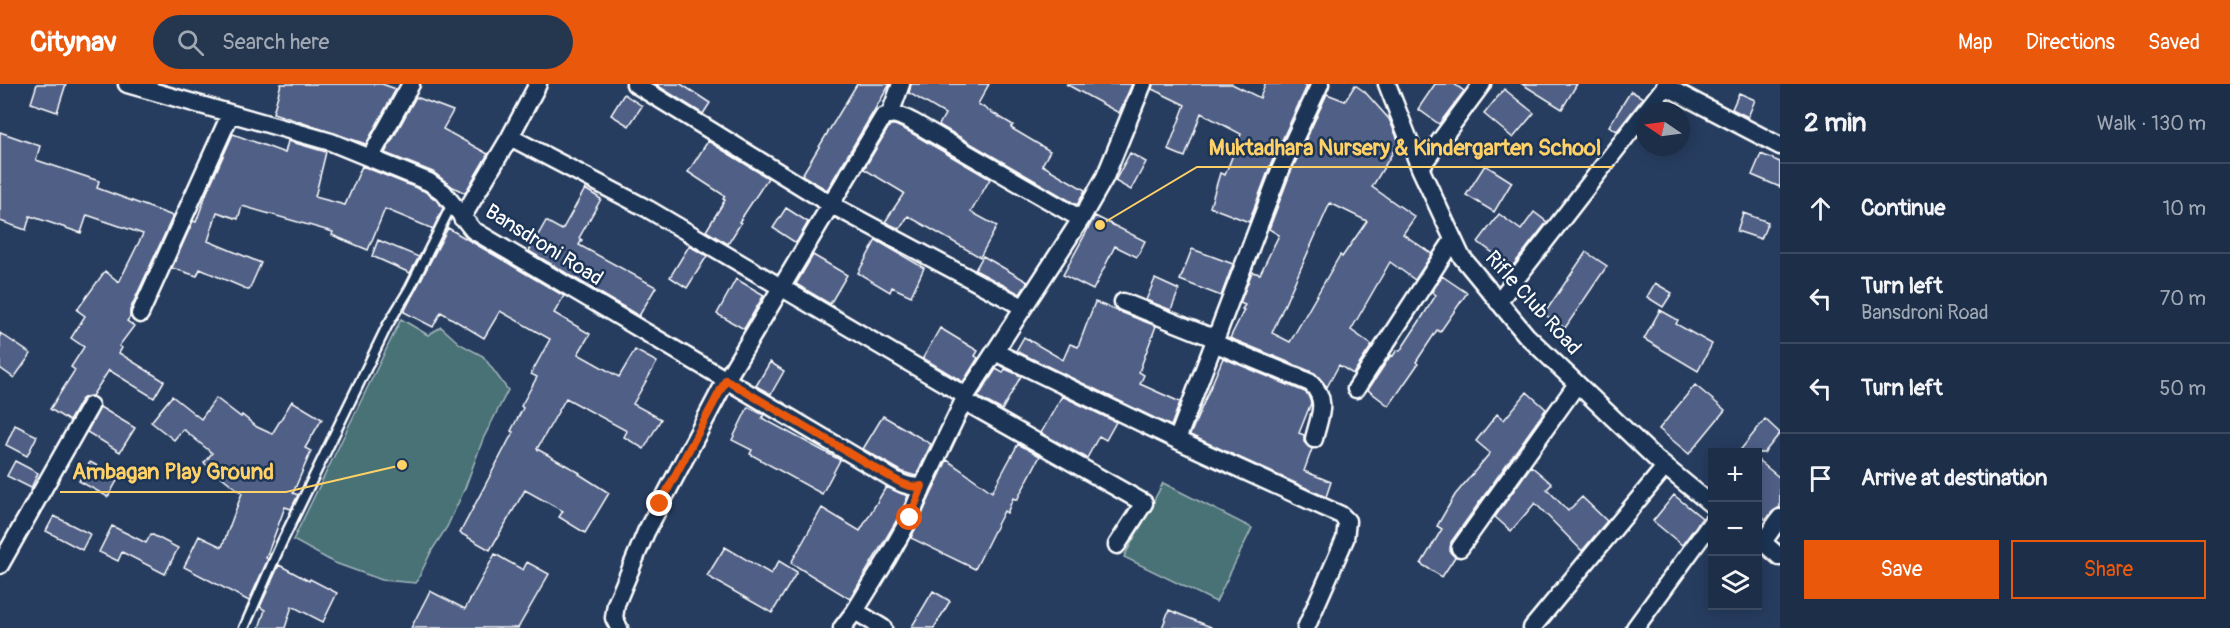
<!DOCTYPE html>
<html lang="en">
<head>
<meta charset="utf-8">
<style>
	:root { --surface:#1d2e48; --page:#25364f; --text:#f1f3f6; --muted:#a0a8b4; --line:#3b4a60; --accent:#ea580c }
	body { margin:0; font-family:Pangolin,sans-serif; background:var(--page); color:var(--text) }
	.controls { position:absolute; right:18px; bottom:18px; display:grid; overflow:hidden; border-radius:0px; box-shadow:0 3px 15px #0003 }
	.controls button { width:54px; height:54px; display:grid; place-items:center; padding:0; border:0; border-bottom:2px solid var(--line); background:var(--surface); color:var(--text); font:30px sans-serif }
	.compass { position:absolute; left:1636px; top:18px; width:54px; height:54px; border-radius:50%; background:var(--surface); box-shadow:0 3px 15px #0003; rotate:283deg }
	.stop { position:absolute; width:18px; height:18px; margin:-14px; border:4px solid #ea580c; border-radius:50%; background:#fff }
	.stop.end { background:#ea580c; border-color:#fff; box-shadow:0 2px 6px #0008 }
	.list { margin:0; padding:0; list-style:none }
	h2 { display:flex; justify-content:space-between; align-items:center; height:78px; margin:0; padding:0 24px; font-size:26px }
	h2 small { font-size:20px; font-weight:400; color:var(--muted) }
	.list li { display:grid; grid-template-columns:39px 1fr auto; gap:18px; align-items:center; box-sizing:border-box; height:90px; padding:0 24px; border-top:2px solid var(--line) }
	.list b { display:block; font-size:22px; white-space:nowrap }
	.list p { margin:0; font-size:20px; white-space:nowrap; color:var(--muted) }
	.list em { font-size:20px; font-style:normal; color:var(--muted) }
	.actions { display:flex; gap:12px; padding:18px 24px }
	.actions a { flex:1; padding:14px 0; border:2px solid var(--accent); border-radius:0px; text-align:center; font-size:21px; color:var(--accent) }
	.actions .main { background:var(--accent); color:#fff }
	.icon { flex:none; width:33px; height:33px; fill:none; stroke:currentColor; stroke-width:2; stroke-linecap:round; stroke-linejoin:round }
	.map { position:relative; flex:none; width:1780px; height:544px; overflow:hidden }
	header { display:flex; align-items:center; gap:36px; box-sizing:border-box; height:84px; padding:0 30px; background:var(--accent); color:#fff }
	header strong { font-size:28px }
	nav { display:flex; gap:33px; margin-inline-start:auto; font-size:21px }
	.search { width:420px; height:54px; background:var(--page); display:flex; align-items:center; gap:15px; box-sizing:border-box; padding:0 21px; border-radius:33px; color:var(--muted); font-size:22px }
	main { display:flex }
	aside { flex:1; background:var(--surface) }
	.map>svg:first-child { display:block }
	.green { fill:#497277; stroke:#a4b8bb; stroke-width:1.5 }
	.building { fill:#505f86; stroke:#fff; stroke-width:1.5; fill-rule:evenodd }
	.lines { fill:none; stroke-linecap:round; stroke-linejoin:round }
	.lane-casing { stroke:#fff; stroke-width:13 }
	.street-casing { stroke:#fff; stroke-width:21 }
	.lane { stroke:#1d3557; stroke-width:8 }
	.street { stroke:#1d3557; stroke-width:16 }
	.route { stroke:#ea580c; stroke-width:8 }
	.labels { text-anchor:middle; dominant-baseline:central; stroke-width:5; stroke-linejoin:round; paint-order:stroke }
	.street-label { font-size:21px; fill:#fff; stroke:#1d3557 }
	.leader { fill:none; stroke:#ffd166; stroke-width:2 }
	.callout-dot { fill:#ffd166; stroke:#1d3557; stroke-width:2 }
	.callout-label { font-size:22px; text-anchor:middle; font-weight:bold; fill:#ffd166; stroke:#1d3557; stroke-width:5; stroke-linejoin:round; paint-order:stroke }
</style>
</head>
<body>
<header>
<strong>Citynav</strong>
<div class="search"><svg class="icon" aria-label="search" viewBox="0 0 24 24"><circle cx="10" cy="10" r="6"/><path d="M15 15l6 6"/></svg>Search here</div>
<nav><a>Map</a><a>Directions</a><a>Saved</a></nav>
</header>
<main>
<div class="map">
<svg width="1780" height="544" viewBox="0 0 1780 544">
	<rect width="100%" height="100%" fill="#273d60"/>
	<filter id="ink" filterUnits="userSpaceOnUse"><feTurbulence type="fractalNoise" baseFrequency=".0167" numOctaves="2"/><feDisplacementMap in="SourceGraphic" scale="12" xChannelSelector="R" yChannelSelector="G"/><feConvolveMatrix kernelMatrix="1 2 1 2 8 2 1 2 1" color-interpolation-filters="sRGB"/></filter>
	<g filter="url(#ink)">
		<!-- green -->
		<path class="green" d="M401,235L428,251L441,243L460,260L483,272L508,306L483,355L465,404L447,443L432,466L416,499L382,496L335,479L293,456Z
			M1163,399L1252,444L1216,518L1124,473Z"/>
		<!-- building -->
		<path class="building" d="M37,0H66L57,28L31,19Z
			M281,0H382L396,5L366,60L273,29Z
			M655,0H681L710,19L703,30Z
			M857,0H890L827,106L802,91Z
			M911,0H989L978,20L1013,41L1011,44L1050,67L1042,81L1085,106L1077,121L939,41L945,30L909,9Z
			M1066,0H1132L1119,29Z
			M1153,0H1232L1260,14L1265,0H1302L1307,2L1270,82L1249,138L1210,123L1220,89L1225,91L1241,50L1201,29L1185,73L1168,66L1185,21L1152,5Z
			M1435,0H1454L1464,7L1439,40L1418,25Z
			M1522,0H1577L1562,25Z
			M1355,1L1365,8L1389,35L1399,58L1372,103L1415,133L1403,150L1432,170L1415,196L1390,178L1351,246L1372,261L1353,290L1339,281L1327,303L1315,289L1230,254L1244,226L1242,225L1245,221L1240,219L1252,188L1260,190L1279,151L1269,145L1290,90L1327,10L1345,17ZM1330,119L1367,137L1342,173L1340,171L1290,258L1272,249Z
			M1504,5L1534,29L1513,54L1484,30Z
			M1631,7L1643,14L1617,47L1609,42Z
			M1739,9L1755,16L1748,33L1732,25Z
			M624,10L642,22L629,42L611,31Z
			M416,13L453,27L443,45L488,70L465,109L453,103L433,88L385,69Z
			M890,41H895L908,47L990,95L971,128L997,142L980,173L908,132L900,145L885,138L904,109L864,85Z
			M0,48L40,62L36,76L99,97L97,104L173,132L130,226V233L127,237L134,242L119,262L122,264L119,269L164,297L154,314L109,286L92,312L85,313L81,316L69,337L50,325L75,286L71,283L84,263L71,254L85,232L77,226L105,187L119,198L143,150L87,131L81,149L30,132L26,146L0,137Z
			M233,50L285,69L288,57L326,68L315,113L345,121L362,82L424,107L436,116L443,124L433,145L385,125L368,166L332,151L333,148L242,122L238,135L217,128L208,157L261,179L249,206L200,185L197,192L172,184L193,137L196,138L207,108Z
			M708,57L768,94L739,138L741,139L728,160L706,147L725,116L723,115L725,112L688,88Z
			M1130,69L1146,78L1131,106L1115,97Z
			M1761,70L1780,78V103L1752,91Z
			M1485,81L1512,98L1494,128L1466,111Z
			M585,105L601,115L579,154L582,156L579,161L656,203L639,232L529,167L546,137L562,146Z
			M786,124L808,138L796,159L773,144Z
			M1534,128L1547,138L1511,184L1499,176L1500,174L1478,158L1499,130L1521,146Z
			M1743,129L1768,138L1761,155L1737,147Z
			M1095,132L1145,157L1137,173L1115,162L1093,206L1063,191Z
			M448,144L564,212L554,229L590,250L578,270L619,293L635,266L657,278L633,320L661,335L644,365L624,353L627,347L566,314L537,365L580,389L579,390L609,409L585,449L559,433L563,427L525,406L490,466L460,449L513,348L511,347L523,324L521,322L537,293L531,290L550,255L500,227L484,254L441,228L433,243L404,228Z
			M378,156L419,173L410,189L372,172Z
			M876,156L924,184L911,212L892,203L890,208L858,189Z
			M689,162L707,172L687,204L670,193Z
			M1192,165L1233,180L1221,212L1180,196Z
			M1586,168L1607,182L1565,244L1544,230Z
			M813,171L847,191L830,220L796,200Z
			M983,172L1028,198L1020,210L975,186Z
			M1442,192L1467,209L1440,248L1437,246L1416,278L1418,280L1389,322L1368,306L1391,271L1393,272L1397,266L1400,267L1421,235L1436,211L1432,208Z
			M736,195L764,211L744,245L717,230Z
			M1155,195L1179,206L1171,226L1146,216Z
			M1655,199L1672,209L1663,223L1647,213Z
			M1095,218L1156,242L1139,288L1144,291L1140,300L1180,318L1171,342L1016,267L1024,253L1063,276L1070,260L1078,263Z
			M1660,226L1678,236L1676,240L1712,260L1698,287L1644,255Z
			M940,244L978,267L975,272L978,274L963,298L923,274Z
			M0,249L31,270L14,294L0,284Z
			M1223,274L1305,308L1308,311L1311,319L1299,349L1304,351V358L1312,365L1304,387L1331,398L1326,413L1190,351Z
			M770,278L784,287L771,310L756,302Z
			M996,285L1003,289L1005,285L1021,292L1002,326L978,313Z
			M1695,301L1725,326L1689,370L1659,345Z
			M1527,308L1546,325L1451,458L1450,468L1455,473L1442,493L1421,480L1442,445L1437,442L1455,411L1490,369L1476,357L1497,330L1504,336Z
			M172,312L201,335L216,314L241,333L242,331L257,343L272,350L292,317L322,335L305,364L311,367L293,409L298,411L291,425L285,423L266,474L268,475L249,517L184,483L199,452L222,463L242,409L204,379L212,369L183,345L174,356L151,338Z
			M1062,312L1116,338L1106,356L1099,352L1087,374L1041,349Z
			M100,323L135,344L120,368L87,348Z
			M748,323L764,331L762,334L840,376L822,410L750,370L752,366L732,356Z
			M883,332L931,360L916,392L903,388L863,365Z
			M1765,335L1780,349L1764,369H1738Z
			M15,341L37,352L27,372L6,361Z
			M1018,360L1040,372L1017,416L1013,414L1007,429L1004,427L975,485L911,454L947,376L992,408Z
			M1758,376L1780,394V423L1772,428L1766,436L1758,429Z
			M15,377L38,389L31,404L7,392Z
			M90,378L119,393L108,413L79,397Z
			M1531,382L1552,400L1547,405L1568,427L1582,413L1607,437L1582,467L1535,419L1511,447L1495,433Z
			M886,403L908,412L901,429L850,515L791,479L822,424L860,447Z
			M1674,411L1702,434L1682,461L1653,437Z
			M54,432L90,450L82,466L46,447Z
			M112,442L146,459L151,450L178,464L165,490L122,468L118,477L99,468Z
			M725,463L771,490L779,477L797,488L772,529L707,492Z
			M495,470L523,486L527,478L549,490L518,544H411L430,507L465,525Z
			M279,481L309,497L310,495L337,509L323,538L292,522L285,544H259L265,526L260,523Z
			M933,507L950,517L934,544H911Z
			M1169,526L1211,543V544H1162Z"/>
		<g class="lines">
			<defs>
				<path id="lane" d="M244,544L281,460L387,242L410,204L452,120"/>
				<path id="street" d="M127,0L331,58L429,98L443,108L473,146L885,390C897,397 908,405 923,402
					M635,0L830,120L1023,223
					M1387,0L1420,84L1461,172L1526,251L1656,375L1712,421
					M1665,2L1780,62
					M1646,27L1667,0
					M890,30L901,0
					M510,53L648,125L966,312
					M370,74L411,0
					M1420,84L1482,0
					M462,134L510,53L538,0
					M1123,218L1216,255
					M1498,218L1645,28
					M140,230L230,31
					M1214,259L1311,299C1329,317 1319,333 1314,355
					M995,268L1177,356L1341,431L1347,437L1345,455L1306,544
					M1356,305L1453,156
					M964,317L1144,419L1117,461
					M1177,356L1280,86L1320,0
					M1758,454L1780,473
					M1763,458L1780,434
					M1460,464L1577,300
					M0,481L90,322
					M855,527L883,544
					M619,544L614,534L616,520L646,448L726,296L883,33C895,27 902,33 913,38L1081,135
					M842,544L855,527L887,475L910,434L923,402L966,312L1081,135L1105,93L1143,0
					M1532,544L1665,383
					M1635,544L1712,438"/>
			</defs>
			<!-- lane casing -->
			<use href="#lane" class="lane-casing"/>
			<!-- street casing -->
			<use href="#street" class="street-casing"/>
			<!-- lane -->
			<use href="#lane" class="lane"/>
			<!-- street -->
			<use href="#street" class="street"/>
		</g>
	</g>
	<g class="lines" filter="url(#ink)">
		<!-- route -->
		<path class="route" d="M660,420L726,296L885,390C898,397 908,405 922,402L910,434"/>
	</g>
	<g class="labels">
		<!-- street labels -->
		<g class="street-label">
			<text transform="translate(544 161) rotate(32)">Bansdroni Road</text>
			<text transform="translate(1533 219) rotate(48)">Rifle Club Road</text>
		</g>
	</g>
	<!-- callouts -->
	<path class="leader" d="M1100 141L1197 83H1613M402 381L286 408H60"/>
	<g class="callout-dot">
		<circle cx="1100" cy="141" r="6"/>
		<circle cx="402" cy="381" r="6"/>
	</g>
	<g class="callout-label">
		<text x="1405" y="71">Muktadhara Nursery &amp; Kindergarten School</text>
		<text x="173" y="395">Ambagan Play Ground</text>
	</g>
</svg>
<div class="controls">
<button>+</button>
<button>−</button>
<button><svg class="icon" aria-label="layers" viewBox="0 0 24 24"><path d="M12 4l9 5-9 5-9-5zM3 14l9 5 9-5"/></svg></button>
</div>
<svg class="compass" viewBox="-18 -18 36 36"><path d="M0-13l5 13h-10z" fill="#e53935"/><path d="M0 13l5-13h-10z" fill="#a0a8b4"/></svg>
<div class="stop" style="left:910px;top:434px"></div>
<div class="stop end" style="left:660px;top:420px"></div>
</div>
<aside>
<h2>2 min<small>Walk · 130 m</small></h2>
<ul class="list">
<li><svg class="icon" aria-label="ahead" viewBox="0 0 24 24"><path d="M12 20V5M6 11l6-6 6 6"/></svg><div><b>Continue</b></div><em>10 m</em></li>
<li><svg class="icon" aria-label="left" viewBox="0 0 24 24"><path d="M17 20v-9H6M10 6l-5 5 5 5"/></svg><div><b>Turn left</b><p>Bansdroni Road</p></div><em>70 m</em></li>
<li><svg class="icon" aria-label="left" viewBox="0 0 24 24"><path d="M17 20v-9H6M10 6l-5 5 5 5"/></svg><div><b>Turn left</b></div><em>50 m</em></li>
<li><svg class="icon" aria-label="arrive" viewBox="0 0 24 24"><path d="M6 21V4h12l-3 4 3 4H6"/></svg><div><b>Arrive at destination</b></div></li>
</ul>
<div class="actions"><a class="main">Save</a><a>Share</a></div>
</aside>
</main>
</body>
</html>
